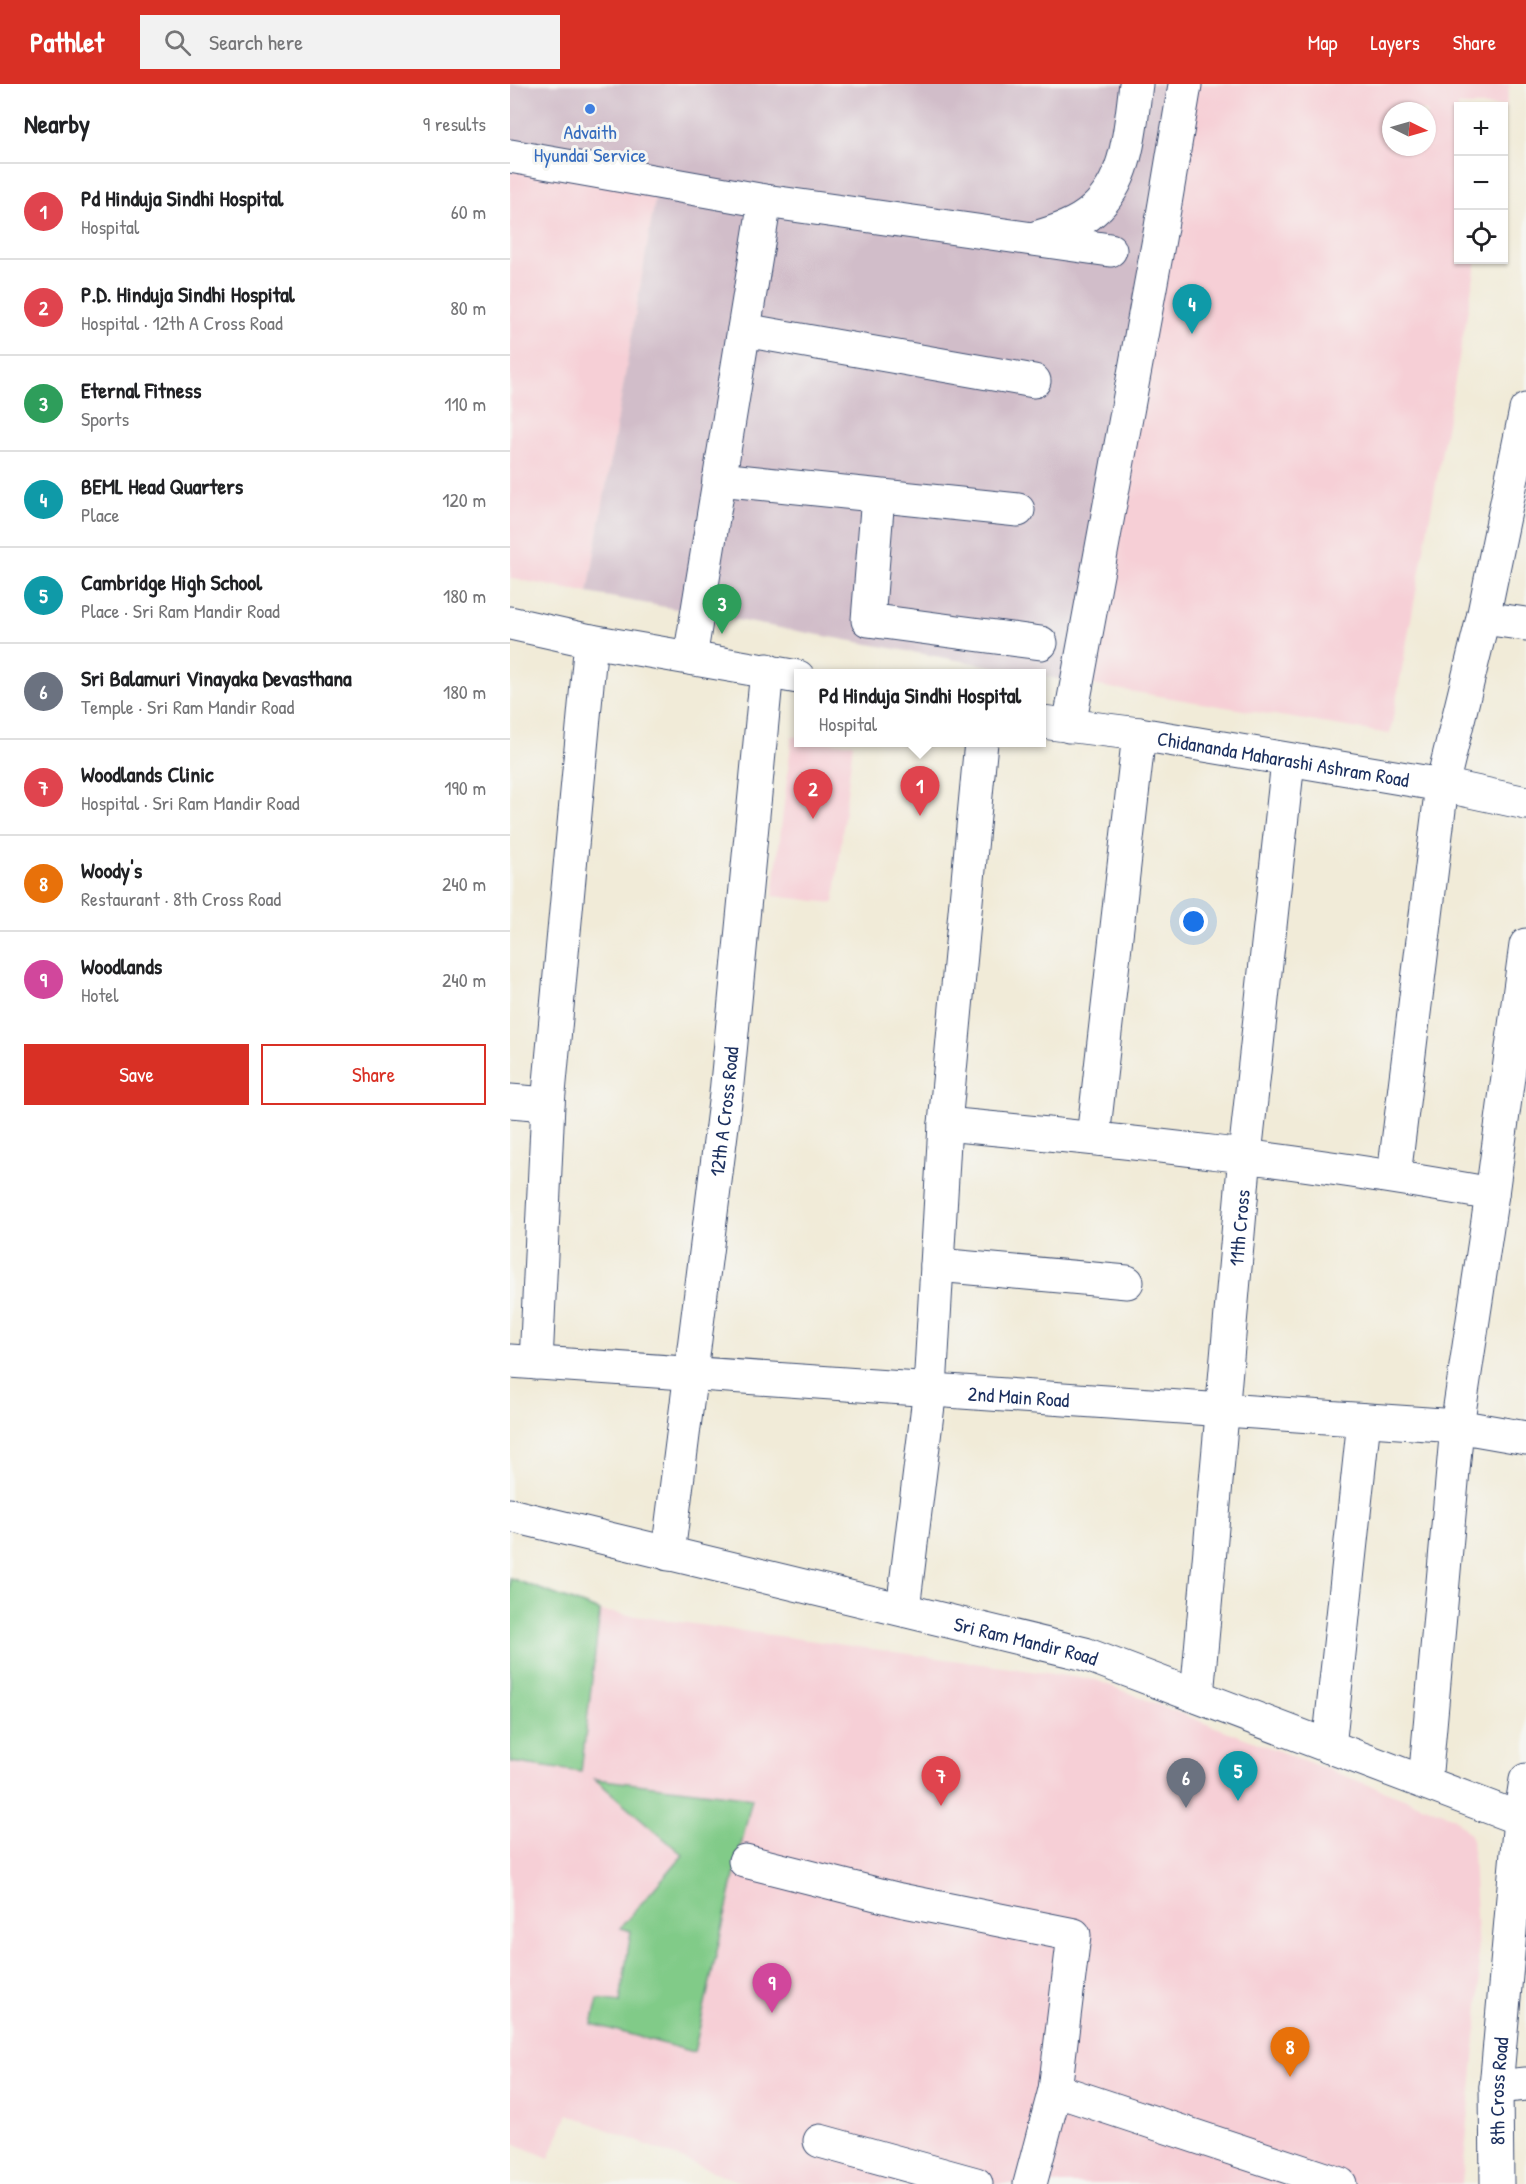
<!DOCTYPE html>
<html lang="en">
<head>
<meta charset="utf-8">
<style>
	:root { --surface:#fff; --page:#f2f2f2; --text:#202124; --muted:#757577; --line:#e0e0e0; --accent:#d93025 }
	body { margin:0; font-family:"Patrick Hand",sans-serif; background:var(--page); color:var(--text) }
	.controls { position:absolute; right:18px; top:18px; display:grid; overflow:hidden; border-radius:0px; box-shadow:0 2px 4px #0004 }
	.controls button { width:54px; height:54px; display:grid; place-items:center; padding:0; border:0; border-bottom:2px solid var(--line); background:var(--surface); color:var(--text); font:30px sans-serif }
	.compass { position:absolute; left:872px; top:18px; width:54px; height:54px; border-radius:50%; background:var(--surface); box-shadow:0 2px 4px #0004; rotate:95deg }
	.you { position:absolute; left:684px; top:838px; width:21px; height:21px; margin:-15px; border:4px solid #fff; border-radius:50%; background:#1a73e8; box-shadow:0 0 0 9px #1a73e833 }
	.badge { display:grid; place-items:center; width:39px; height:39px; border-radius:50%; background:var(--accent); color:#fff; font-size:20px; font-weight:700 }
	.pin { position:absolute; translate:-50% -50px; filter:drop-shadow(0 2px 3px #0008) }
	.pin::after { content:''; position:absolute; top:32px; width:21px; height:18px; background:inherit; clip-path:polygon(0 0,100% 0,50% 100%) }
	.popup { position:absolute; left:284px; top:585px; width:252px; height:78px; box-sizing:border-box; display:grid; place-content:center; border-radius:0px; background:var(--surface); filter:drop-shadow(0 2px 4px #0005); font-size:20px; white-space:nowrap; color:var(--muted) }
	.popup b { font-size:22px; color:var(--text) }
	.popup::after { content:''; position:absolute; left:50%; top:100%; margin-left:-12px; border:12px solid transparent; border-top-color:var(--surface) }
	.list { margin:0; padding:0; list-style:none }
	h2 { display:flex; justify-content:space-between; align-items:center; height:78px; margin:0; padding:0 24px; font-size:26px }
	h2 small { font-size:20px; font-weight:400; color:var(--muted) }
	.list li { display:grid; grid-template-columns:39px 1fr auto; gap:18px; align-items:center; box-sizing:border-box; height:96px; padding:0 24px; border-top:2px solid var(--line) }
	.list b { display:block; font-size:22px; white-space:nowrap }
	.list p { margin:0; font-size:20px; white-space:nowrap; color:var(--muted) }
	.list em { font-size:20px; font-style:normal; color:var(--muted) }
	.actions { display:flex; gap:12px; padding:18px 24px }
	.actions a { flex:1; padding:14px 0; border:2px solid var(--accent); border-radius:0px; text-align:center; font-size:21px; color:var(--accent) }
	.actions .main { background:var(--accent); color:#fff }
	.icon { flex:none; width:33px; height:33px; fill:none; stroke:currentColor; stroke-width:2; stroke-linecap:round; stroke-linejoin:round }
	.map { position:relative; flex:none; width:1016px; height:2100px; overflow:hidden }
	header { display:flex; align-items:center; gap:36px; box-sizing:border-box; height:84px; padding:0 30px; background:var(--accent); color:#fff }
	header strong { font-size:28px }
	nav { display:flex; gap:33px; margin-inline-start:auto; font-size:21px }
	.search { width:420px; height:54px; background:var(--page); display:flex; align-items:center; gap:15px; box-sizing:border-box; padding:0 21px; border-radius:0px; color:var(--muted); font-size:22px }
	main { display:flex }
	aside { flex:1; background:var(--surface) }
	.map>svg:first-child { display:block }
	.built { fill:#f6cfd6; fill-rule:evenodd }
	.industrial { fill:#d1bdc9 }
	.green { fill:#81cb88; stroke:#4e7d73; stroke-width:1.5 }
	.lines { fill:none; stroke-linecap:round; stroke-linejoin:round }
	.minor-casing { stroke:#3b4b70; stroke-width:35 }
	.minor { stroke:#fff; stroke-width:33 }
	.shop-dot { fill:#3f7fe0; stroke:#f6f6f2; stroke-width:2 }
	.labels { text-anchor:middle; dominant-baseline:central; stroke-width:6; stroke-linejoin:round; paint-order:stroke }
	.shop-label { font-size:20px; fill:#366cbe; stroke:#f6f6f2 }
	.street-label { font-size:20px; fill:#1b2f5e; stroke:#f6f6f2 }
</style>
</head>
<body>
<header>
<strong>Pathlet</strong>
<div class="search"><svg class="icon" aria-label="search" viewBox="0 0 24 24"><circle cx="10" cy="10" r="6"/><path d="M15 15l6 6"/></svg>Search here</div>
<nav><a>Map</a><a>Layers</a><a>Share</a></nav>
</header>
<main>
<aside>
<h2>Nearby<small>9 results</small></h2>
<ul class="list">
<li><span class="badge" style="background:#e0444e">1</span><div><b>Pd Hinduja Sindhi Hospital</b><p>Hospital</p></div><em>60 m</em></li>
<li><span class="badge" style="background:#e0444e">2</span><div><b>P.D. Hinduja Sindhi Hospital</b><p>Hospital · 12th A Cross Road</p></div><em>80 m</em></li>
<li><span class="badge" style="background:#2e9e5b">3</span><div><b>Eternal Fitness</b><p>Sports</p></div><em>110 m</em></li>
<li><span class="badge" style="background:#0f9aa8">4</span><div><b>BEML Head Quarters</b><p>Place</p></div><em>120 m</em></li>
<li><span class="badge" style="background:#0f9aa8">5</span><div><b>Cambridge High School</b><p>Place · Sri Ram Mandir Road</p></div><em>180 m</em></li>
<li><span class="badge" style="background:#6b7280">6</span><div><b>Sri Balamuri Vinayaka Devasthana</b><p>Temple · Sri Ram Mandir Road</p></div><em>180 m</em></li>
<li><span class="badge" style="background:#e0444e">7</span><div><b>Woodlands Clinic</b><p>Hospital · Sri Ram Mandir Road</p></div><em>190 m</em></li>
<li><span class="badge" style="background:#e8710a">8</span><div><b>Woody's</b><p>Restaurant · 8th Cross Road</p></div><em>240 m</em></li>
<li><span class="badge" style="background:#d1479c">9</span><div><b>Woodlands</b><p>Hotel</p></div><em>240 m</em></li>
</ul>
<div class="actions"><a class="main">Save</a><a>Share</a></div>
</aside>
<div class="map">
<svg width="1016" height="2100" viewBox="0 0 1016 2100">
	<rect width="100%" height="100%" fill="#f6f6f2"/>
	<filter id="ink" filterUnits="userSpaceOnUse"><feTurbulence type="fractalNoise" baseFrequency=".0167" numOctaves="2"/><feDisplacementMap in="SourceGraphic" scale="12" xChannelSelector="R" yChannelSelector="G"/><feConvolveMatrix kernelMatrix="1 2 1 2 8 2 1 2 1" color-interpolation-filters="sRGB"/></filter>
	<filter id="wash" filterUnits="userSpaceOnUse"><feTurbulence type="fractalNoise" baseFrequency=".008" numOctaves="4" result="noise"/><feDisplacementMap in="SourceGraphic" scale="24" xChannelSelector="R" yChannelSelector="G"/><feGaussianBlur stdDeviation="1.35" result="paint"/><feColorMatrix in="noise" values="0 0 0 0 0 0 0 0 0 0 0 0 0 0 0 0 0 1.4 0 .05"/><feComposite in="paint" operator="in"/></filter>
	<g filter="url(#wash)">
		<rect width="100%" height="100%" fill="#f1ebd8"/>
		<!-- built -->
		<path class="built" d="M663,0H1000L994,33V22H948V176H967L880,650L558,597ZM881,27H917V63H881Z
			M0,63L149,92L78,509L0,494Z
			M282,652L288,653V658L343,659L324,819L263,812Z
			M0,1494L90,1527L586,1596L700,1641L944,1733L962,1753L970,1911L952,2100H235L58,2030L39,2074L0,2058Z"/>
		<!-- industrial -->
		<path class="industrial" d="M0,0H663L558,597L532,592V590L518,589L78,509L149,92L0,63Z"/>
		<!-- green -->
		<path class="green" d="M0,1494L90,1527L71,1688L0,1678Z
			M85,1695L242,1714L184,1968L82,1940L88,1915L110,1918L121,1847L110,1844L173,1771Z"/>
	</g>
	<g filter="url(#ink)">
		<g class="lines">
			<defs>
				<g id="minor">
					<path d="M0,72L255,117L600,166"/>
					<path d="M525,154C545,148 568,141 584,126C619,95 620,43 626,0"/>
					<path d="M234,246L524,297"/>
					<path d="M209,395L508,426"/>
					<path d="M368,412L358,536L531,559"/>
					<path d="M973,534L1016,540"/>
					<path d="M0,539L81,557L288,593"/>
					<path d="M180,574L255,117"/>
					<path id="s1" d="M532,638L629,650L932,701L1016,719"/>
					<path d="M559,642L649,155L675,1"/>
					<path d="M0,1017L38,1020"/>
					<path d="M435,1040C618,1057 801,1077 982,1110"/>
					<path d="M583,1054L629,650"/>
					<path d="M884,1092L932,701L973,534L1016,326"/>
					<path d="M427,1181L617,1198"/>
					<path id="s2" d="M0,1277L947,1342L1016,1354"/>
					<path d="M26,1279L38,1020L81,557"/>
					<path id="s3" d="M0,1431L575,1570L1016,1737"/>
					<path id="s4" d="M158,1470L216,1010L257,586"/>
					<path d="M393,1525L420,1305L435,1040L471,658"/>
					<path id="s5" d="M687,1612L735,1071L778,677"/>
					<path d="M819,1663L854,1336"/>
					<path d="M915,1698L947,1342L982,1110L1016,861"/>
					<path d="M235,1777L390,1816L564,1851L545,2006"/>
					<path d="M986,2003L1016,2000"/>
					<path d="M310,2057L466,2100"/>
					<path d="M520,2100L545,2006L830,2100"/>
					<path id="s6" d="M987,2100L986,2003L1010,1735L1016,1696"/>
				</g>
			</defs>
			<!-- minor casing -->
			<use href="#minor" class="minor-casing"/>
			<!-- minor -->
			<use href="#minor" class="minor"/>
		</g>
	</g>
	<!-- markers -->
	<circle class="shop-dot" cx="80" cy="25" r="6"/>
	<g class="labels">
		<!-- shop labels -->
		<g class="shop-label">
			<text x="80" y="47">Advaith<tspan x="80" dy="23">Hyundai Service</tspan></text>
		</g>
		<!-- street labels -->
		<g class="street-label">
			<text stroke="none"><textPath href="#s1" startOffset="244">Chidananda Maharashi Ashram Road</textPath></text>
			<text stroke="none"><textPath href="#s4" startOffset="446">12th A Cross Road</textPath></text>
			<text stroke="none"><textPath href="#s5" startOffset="470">11th Cross</textPath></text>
			<text stroke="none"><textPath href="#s2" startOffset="510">2nd Main Road</textPath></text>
			<text stroke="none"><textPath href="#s3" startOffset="531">Sri Ram Mandir Road</textPath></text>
			<text stroke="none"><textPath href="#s6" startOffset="93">8th Cross Road</textPath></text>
		</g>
	</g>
</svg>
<div class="controls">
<button>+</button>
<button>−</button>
<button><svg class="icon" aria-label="locate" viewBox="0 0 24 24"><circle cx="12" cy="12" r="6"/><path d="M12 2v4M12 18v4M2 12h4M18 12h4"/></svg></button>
</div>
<svg class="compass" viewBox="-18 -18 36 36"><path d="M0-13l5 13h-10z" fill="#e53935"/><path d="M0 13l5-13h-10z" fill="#757577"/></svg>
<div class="you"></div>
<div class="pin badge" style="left:410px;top:732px;background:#e0444e">1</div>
<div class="popup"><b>Pd Hinduja Sindhi Hospital</b>Hospital</div>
<div class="pin badge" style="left:303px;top:735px;background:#e0444e">2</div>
<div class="pin badge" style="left:212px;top:550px;background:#2e9e5b">3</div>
<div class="pin badge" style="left:682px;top:250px;background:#0f9aa8">4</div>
<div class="pin badge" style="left:728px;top:1717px;background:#0f9aa8">5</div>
<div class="pin badge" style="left:676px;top:1724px;background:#6b7280">6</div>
<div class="pin badge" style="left:431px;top:1722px;background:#e0444e">7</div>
<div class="pin badge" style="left:780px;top:1993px;background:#e8710a">8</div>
<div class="pin badge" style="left:262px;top:1929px;background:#d1479c">9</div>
</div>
</main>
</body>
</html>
